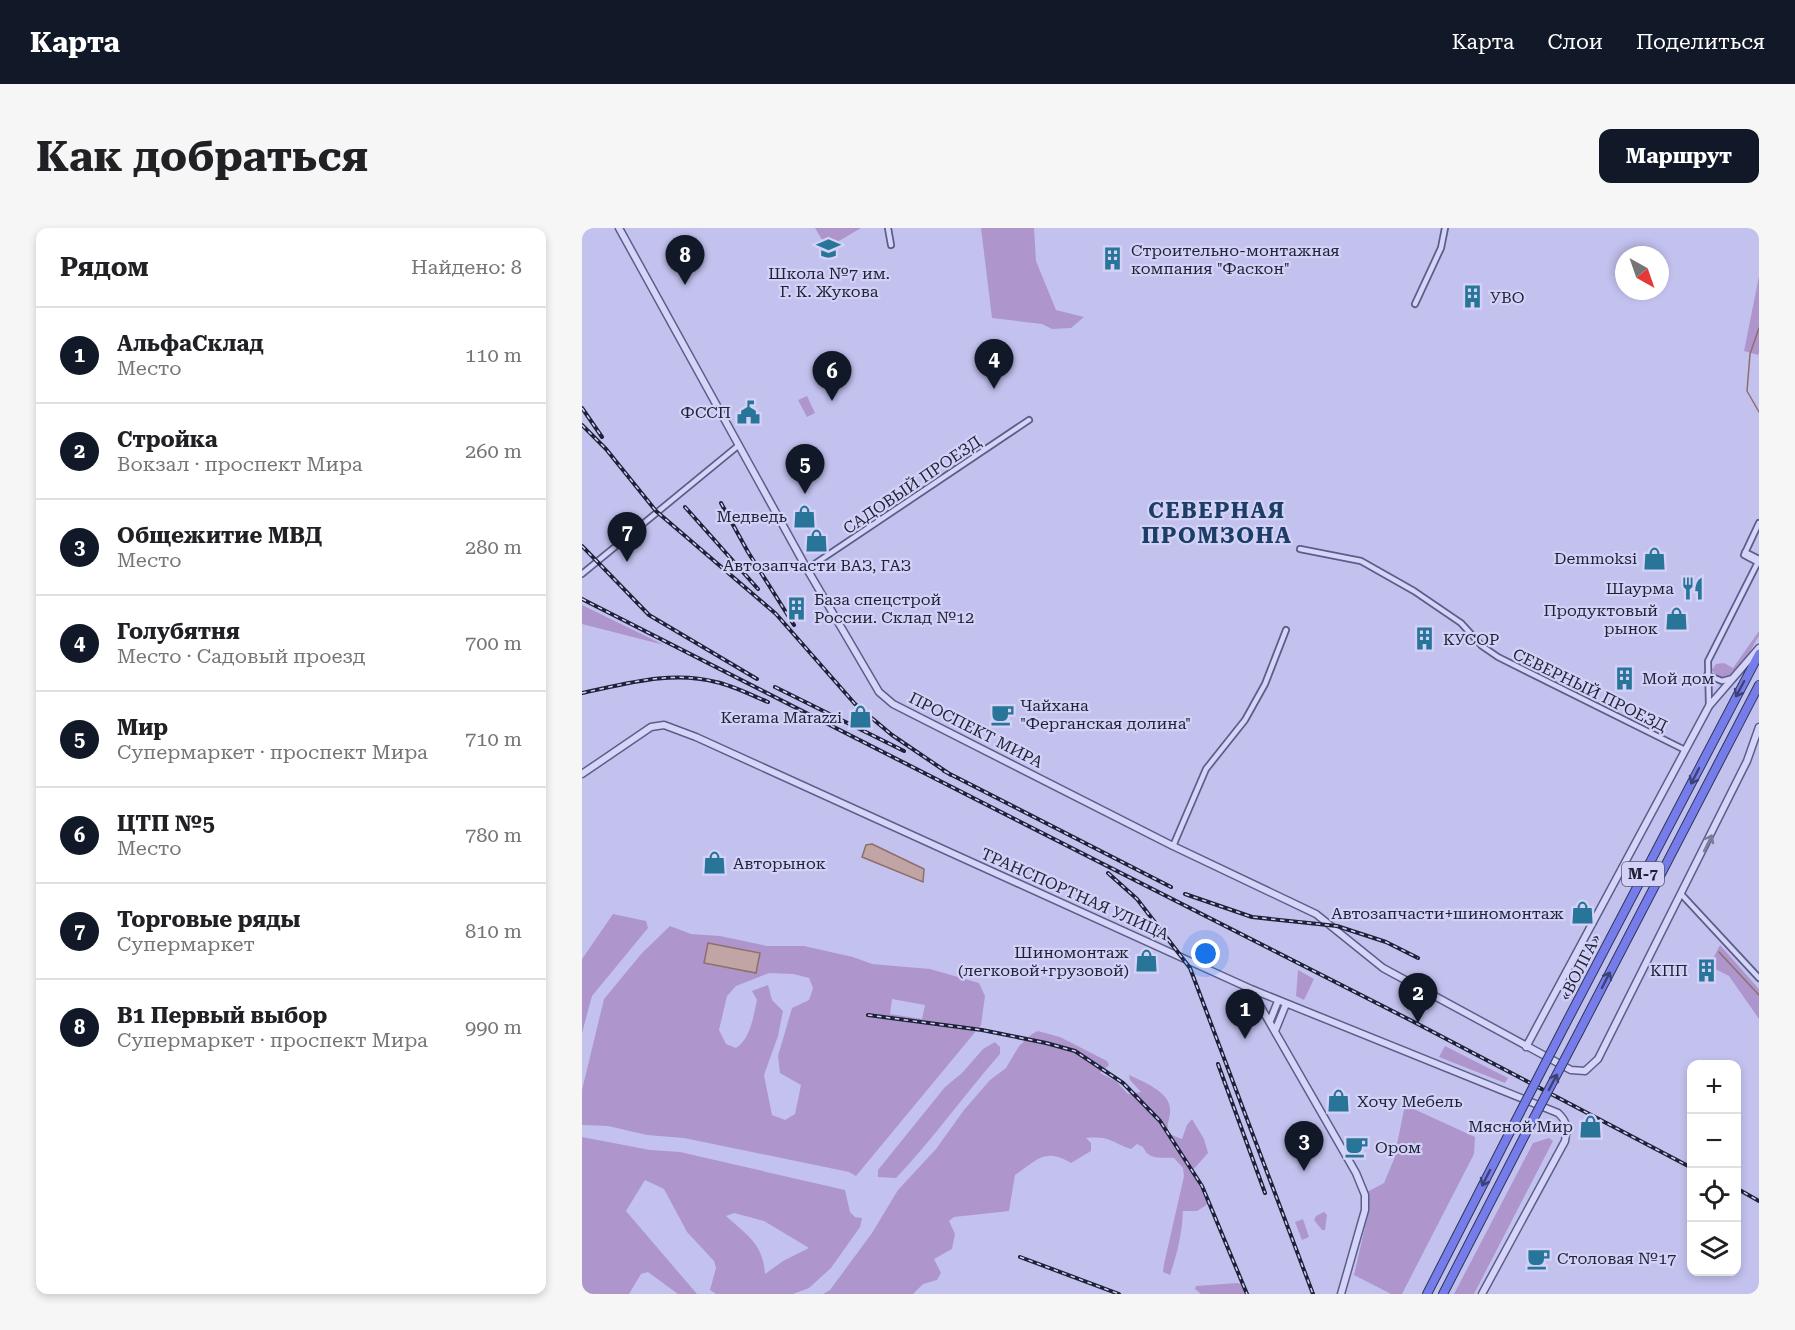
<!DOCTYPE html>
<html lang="ru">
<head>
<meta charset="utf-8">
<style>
	:root { --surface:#fff; --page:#f6f6f6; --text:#202124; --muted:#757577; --line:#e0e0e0; --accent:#111827 }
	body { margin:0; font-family:"Roboto Serif",serif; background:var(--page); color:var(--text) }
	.controls { position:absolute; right:18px; bottom:18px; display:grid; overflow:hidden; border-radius:12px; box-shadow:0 3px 9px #0003 }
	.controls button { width:54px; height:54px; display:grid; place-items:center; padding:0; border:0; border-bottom:2px solid var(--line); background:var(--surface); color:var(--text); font:30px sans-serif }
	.compass { position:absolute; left:1033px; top:18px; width:54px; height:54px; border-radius:50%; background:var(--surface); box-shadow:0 3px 9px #0003; rotate:140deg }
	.you { position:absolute; left:624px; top:726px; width:21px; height:21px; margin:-15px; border:4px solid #fff; border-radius:50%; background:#1a73e8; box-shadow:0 0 0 9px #1a73e833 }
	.badge { display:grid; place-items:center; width:39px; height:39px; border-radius:50%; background:var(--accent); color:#fff; font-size:20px; font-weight:700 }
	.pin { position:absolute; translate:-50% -50px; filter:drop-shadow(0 2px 3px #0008) }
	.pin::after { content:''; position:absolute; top:32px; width:21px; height:18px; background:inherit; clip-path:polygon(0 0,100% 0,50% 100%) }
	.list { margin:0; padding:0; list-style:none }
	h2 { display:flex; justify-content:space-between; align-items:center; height:78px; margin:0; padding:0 24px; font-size:26px }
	h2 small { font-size:20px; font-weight:400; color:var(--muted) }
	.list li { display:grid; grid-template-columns:39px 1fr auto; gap:18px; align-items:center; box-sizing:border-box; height:96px; padding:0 24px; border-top:2px solid var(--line) }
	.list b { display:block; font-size:22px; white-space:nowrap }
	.list p { margin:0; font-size:20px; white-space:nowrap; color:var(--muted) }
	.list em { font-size:20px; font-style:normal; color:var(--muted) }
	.icon { flex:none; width:33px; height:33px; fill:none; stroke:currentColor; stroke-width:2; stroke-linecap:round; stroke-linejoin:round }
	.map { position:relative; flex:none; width:1177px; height:1066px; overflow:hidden; border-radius:12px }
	header { display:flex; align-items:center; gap:36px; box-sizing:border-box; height:84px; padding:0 30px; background:var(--accent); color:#fff }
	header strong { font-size:28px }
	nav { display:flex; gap:33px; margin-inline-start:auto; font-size:21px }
	.intro { display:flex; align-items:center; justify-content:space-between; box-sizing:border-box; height:144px; padding:0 36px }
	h1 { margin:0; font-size:42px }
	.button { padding:15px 27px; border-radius:12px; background:var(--accent); color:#fff; font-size:21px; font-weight:700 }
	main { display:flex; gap:36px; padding:0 36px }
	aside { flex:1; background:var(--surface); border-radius:12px; box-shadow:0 3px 9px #0003 }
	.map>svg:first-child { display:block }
	.green { fill:#ae96cd; fill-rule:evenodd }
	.water { fill:#c1a5a4; stroke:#8f6e6b; stroke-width:1.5 }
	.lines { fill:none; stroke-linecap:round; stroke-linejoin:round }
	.stream { stroke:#8f6e6b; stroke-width:1.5 }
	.minor-casing { stroke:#595f89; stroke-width:8 }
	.tertiary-casing { stroke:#595f89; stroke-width:9 }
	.trunk-casing { stroke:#2d3656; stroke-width:10 }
	.minor { stroke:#d6d5f9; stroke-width:4.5 }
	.tertiary { stroke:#d6d5f9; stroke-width:6 }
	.trunk { stroke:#767dea; stroke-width:8 }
	.rail-casing { stroke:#1d2238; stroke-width:4 }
	.rail { stroke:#d3d2f6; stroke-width:1.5; stroke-dasharray:4.5; stroke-linecap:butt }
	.trunk-bridge-casing { stroke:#2d3656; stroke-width:10; stroke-linecap:butt }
	.trunk-bridge { stroke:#767dea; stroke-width:8 }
	.oneway { stroke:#3c4276 }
	.oneway2 { stroke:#7a7c98 }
	.labels { text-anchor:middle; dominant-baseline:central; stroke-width:4.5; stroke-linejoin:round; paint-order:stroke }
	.shield { fill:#d3d2f6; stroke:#545771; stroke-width:1.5 }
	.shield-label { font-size:15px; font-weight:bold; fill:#1d2238 }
	.poi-label { font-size:16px; fill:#1d2238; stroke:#d3d2f6; text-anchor:start }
	.street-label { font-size:16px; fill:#1d2238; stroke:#d3d2f6 }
	.district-label { font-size:22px; font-weight:bold; letter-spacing:1.5px; fill:#1c3e66; stroke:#d3d2f6 }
</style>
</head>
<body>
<header>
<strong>Карта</strong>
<nav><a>Карта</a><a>Слои</a><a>Поделиться</a></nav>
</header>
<div class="intro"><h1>Как добраться</h1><a class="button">Маршрут</a></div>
<main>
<aside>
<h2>Рядом<small>Найдено: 8</small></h2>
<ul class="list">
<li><span class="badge">1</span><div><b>АльфаСклад</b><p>Место</p></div><em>110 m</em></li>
<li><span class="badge">2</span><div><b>Стройка</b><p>Вокзал · проспект Мира</p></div><em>260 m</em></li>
<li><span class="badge">3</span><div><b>Общежитие МВД</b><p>Место</p></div><em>280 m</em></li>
<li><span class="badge">4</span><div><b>Голубятня</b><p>Место · Садовый проезд</p></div><em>700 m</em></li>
<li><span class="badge">5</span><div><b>Мир</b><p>Супермаркет · проспект Мира</p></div><em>710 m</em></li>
<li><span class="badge">6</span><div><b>ЦТП №5</b><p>Место</p></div><em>780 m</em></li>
<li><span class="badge">7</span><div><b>Торговые ряды</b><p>Супермаркет</p></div><em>810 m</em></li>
<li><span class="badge">8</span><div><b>B1 Первый выбор</b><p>Супермаркет · проспект Мира</p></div><em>990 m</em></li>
</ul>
</aside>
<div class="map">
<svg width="1177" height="1066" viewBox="0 0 1177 1066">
	<rect width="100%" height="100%" fill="#c3c2ef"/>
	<!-- green -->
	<path class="green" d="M233,0H279L245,20Z
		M399,0H452L454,33L474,82L502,89L489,100L470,101L460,96L410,90Z
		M1177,48V125L1176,127L1162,123Z
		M225,168L233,185L225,189L216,172Z
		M0,377L82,417L0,396Z
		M1177,403V408C1167,424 1160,442 1142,450L1136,449L1130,442L1134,436L1142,435L1151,440Z
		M31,686L64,693L66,700L10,768L0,805V731Z
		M88,698L109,706L138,708L185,718H222L271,729L290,736L348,741L397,755L403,768L399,797L274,948L267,944L102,910L65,907L26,898L0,897V862L22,771L60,725ZM187,745L211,746L227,750L231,760L227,772L210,780L196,828L198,845L219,857L213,886L203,892L190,887L182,847L196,808L201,783L190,772L186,757L170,763L175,772C171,789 169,810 154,820L144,816L137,802L145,768L154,758ZM310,771L343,777L340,791L308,786Z
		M1138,717L1177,761V791L1147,748L1127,738Z
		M716,742L732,751L722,772L714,768Z
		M456,803L478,809L525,833L527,837L518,845L534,853L546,866L559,864L548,852L547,847C560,853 588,864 588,881C589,891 583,896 587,906L600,911L605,897L610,891L622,911L626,925L610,943L626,976L615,983H601C600,1007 595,1026 588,1047L581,1044L582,1036L602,948L601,940L592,930C579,929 567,933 561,919L555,916L549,921C527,914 530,908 504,910L509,915V923L489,935C463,919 455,932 433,947L427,983L372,989L367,993L373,1006L370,1021L352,1031L359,1045L355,1052L341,1056L331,1066H241L248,1062L290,1005L316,962L354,921L382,882L408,852L424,840L437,818L450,806Z
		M413,814L418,819V826C382,867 351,911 314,950L296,949V942L363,859L380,845L401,821Z
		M863,818L926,850L923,855L857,829Z
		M823,877L893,909L892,926L820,1066H809L772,1047L786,986L785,964L802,955L812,931Z
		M0,909L68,922L98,924L263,962L268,984L273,989L280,990L278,999L249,1040L227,1060L211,1066H134L128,1062L134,1040L132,1033L105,1004L82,961L63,952L44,983L115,1066H96L66,1044L59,1046L47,1066H0ZM152,985L182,993L227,1020L201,1033L183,1046C181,1016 166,1008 144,988Z
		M967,910L971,913L892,1066H872L951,915Z
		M742,984L745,987L743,1002H740L732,992L734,988Z
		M721,991L727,1009L720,1012L713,994Z
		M655,1055L659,1056L663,1066H619L613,1061L614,1058Z"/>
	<!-- water -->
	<path class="water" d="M290,616L342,641L341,654L280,629L284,617Z
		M126,715L178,725L174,745L122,735Z"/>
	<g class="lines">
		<!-- stream -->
		<path class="stream" d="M1177,100L1168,126L1165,163L1177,184
			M1137,724L1177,767"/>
		<defs>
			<path id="minor" d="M306,0L309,17
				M833,76L859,20L863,0
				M1177,295L1162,327L1177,335
				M718,321L779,333L832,363L879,395L900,418L916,429L1103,522
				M1163,324L1177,331
				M225,341L447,192
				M0,346L157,217
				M1125,447L1140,453L1151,450
				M1127,478L1126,433L1176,334
				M591,618L624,541L663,492L683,456L704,402
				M1100,667L1177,750"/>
			<path id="tertiary" d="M37,0L225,341L297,464L311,476L591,618L734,686L801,740L989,842L1003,843L1016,831L1165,533L1177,499
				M0,546L69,499L82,497L114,509L669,761L976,885C986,894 985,901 983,913L900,1066
				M669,762L774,945L783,967V982L759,1066
				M688,793L696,773
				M693,803L704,776
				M944,819L1127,478L1177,420"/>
			<path id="trunk" d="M983,797L1177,426
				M997,804L1177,457
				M845,1066L931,898
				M861,1066L944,905"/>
		</defs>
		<!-- minor casing -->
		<use href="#minor" class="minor-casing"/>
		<!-- tertiary casing -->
		<use href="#tertiary" class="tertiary-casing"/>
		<!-- trunk casing -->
		<use href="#trunk" class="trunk-casing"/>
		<!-- minor -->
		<use href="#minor" class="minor"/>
		<!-- tertiary -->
		<use href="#tertiary" class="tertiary"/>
		<!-- trunk -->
		<use href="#trunk" class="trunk"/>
		<defs>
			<path id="rail" d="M0,180L20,209
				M0,197L24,221L74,283L194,386L273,476L310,507L369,547
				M139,275L166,324L212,397
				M103,279L176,361
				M0,318L67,387L175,451
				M0,371L832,794L1110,940
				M193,459L322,523
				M0,465C43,456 90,442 134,454C152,458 169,467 186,474
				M362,543L589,659
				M526,645L555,671L608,740L731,1066
				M603,666L670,689L755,698L804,714L836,730
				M286,787L400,802L464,815L493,823L541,855L578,893L620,958L665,1066
				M636,836L683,965
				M1154,960L1177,973
				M438,1029L537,1066"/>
		</defs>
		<!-- rail casing -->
		<use href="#rail" class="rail-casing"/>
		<!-- rail -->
		<use href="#rail" class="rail"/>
		<defs>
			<path id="trunk-bridge" d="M931,898L983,797
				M944,905L997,804"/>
		</defs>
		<!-- trunk-bridge casing -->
		<use href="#trunk-bridge" class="trunk-bridge-casing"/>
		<!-- trunk-bridge -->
		<use href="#trunk-bridge" class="trunk-bridge"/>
	</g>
	<!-- one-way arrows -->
	<defs><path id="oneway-shaft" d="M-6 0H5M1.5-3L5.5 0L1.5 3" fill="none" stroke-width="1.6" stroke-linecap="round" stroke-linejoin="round" transform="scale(1.5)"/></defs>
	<g class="oneway">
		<use href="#oneway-shaft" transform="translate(1158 461) rotate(118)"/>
		<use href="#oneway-shaft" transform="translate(1113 548) rotate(117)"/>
		<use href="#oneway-shaft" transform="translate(1024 752) rotate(-63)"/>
		<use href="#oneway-shaft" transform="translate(971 854) rotate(-62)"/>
		<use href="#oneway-shaft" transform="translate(904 950) rotate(117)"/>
	</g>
	<use class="oneway2" href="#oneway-shaft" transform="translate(1126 615) rotate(-64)"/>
	<!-- icons -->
	<defs>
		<symbol id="school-bare" viewBox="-9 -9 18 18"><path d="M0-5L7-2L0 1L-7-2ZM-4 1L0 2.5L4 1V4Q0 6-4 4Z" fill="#287599" stroke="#d3d2f6" stroke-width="2.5" paint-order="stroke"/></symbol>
		<symbol id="building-bare" viewBox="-9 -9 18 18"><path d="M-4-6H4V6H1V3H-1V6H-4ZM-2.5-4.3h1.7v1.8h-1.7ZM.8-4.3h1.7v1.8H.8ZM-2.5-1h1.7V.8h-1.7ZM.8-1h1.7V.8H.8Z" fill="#287599" stroke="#d3d2f6" stroke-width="2.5" paint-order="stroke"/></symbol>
		<symbol id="civic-bare" viewBox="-9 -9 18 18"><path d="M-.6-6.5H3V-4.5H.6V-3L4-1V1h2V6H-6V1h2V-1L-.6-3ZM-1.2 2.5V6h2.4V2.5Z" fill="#287599" stroke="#d3d2f6" stroke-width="2.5" paint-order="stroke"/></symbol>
		<symbol id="shop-bare" viewBox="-9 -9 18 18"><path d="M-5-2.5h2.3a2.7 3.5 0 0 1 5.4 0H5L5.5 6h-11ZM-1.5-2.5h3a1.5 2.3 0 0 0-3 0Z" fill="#287599" stroke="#d3d2f6" stroke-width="2.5" paint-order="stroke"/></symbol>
		<symbol id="restaurant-bare" viewBox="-9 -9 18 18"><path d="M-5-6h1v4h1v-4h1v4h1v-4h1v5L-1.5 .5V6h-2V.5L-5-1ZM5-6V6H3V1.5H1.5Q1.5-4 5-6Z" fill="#287599" stroke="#d3d2f6" stroke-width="2.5" paint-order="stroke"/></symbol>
		<symbol id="cafe-bare" viewBox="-9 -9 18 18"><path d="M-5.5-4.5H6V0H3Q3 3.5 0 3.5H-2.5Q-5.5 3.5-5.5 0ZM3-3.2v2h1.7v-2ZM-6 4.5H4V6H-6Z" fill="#287599" stroke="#d3d2f6" stroke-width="2.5" paint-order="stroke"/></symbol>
	</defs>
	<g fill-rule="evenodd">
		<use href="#school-bare" x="230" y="4" width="33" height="33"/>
		<use href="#building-bare" x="514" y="14" width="33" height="33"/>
		<use href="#building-bare" x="874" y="52" width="33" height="33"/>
		<use href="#civic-bare" x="150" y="168" width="33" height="33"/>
		<use href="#shop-bare" x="206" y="272" width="33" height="33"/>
		<use href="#shop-bare" x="218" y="296" width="33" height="33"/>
		<use href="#shop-bare" x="1056" y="314" width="33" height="33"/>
		<use href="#restaurant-bare" x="1094" y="344" width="33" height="33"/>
		<use href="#building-bare" x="198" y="364" width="33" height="33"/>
		<use href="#shop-bare" x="1078" y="374" width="33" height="33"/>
		<use href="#building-bare" x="826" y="394" width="33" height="33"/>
		<use href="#building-bare" x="1026" y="434" width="33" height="33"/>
		<use href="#cafe-bare" x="404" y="470" width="33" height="33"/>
		<use href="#shop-bare" x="262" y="472" width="33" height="33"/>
		<use href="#shop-bare" x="116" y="618" width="33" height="33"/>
		<use href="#shop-bare" x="984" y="668" width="33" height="33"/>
		<use href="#shop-bare" x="548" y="716" width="33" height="33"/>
		<use href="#building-bare" x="1108" y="726" width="33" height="33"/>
		<use href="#shop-bare" x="740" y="856" width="33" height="33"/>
		<use href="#shop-bare" x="992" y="882" width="33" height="33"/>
		<use href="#cafe-bare" x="758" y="902" width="33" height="33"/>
		<use href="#cafe-bare" x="940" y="1014" width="33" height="33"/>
	</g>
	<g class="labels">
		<!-- shield labels -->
		<rect class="shield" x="1040" y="634" width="42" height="24" rx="4.5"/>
		<g class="shield-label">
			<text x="1061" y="646">М-7</text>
		</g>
		<!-- poi labels -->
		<g class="poi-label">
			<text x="549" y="22">Строительно-монтажная<tspan x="549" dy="18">компания "Фаскон"</tspan></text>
			<text x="247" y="45" text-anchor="middle">Школа №7 им.<tspan x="247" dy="18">Г. К. Жукова</tspan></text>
			<text x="908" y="69">УВО</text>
			<text x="149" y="184" text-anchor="end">ФССП</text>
			<text x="205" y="288" text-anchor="end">Медведь</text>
			<text x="1055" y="330" text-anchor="end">Demmoksi</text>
			<text x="235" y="337" text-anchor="middle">Автозапчасти ВАЗ, ГАЗ</text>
			<text x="1092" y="360" text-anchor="end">Шаурма</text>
			<text x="232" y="371">База спецстрой<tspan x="232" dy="18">России. Склад №12</tspan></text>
			<text x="1076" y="382" text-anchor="end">Продуктовый<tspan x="1076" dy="18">рынок</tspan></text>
			<text x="861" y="411">КУСОР</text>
			<text x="1060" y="450">Мой дом</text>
			<text x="438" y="477">Чайхана<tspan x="438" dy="18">"Ферганская долина"</tspan></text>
			<text x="260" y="489" text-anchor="end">Kerama Marazzi</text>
			<text x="151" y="635">Авторынок</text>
			<text x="982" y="685" text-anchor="end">Автозапчасти+шиномонтаж</text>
			<text x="547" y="724" text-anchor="end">Шиномонтаж<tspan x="547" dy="18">(легковой+грузовой)</tspan></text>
			<text x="1106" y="742" text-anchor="end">КПП</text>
			<text x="775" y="873">Хочу Мебель</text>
			<text x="991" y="898" text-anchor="end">Мясной Мир</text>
			<text x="793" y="919">Ором</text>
			<text x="975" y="1030">Столовая №17</text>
		</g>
		<!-- street labels -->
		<g class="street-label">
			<text transform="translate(330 257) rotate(-34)">САДОВЫЙ ПРОЕЗД</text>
			<text transform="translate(1008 462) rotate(26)">СЕВЕРНЫЙ ПРОЕЗД</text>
			<text transform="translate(394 502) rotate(27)">ПРОСПЕКТ МИРА</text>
			<text transform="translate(493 666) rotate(24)">ТРАНСПОРТНАЯ УЛИЦА</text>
			<text transform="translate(998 739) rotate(-63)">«ВОЛГА»</text>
		</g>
		<!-- district labels -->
		<g class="district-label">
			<text x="635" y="282">СЕВЕРНАЯ<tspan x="635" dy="25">ПРОМЗОНА</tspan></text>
		</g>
	</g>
</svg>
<div class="controls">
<button>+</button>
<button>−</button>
<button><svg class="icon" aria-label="locate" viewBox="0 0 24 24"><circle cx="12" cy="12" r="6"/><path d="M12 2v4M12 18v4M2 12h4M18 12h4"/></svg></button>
<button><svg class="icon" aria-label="layers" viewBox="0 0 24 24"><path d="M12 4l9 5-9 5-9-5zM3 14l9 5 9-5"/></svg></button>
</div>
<svg class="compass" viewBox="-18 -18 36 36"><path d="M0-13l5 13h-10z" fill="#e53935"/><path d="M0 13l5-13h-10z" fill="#757577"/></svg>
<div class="you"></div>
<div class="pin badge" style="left:663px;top:811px">1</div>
<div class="pin badge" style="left:836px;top:795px">2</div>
<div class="pin badge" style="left:722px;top:943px">3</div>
<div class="pin badge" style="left:412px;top:161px">4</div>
<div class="pin badge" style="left:223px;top:266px">5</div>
<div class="pin badge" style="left:250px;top:173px">6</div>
<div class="pin badge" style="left:45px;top:334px">7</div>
<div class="pin badge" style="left:103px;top:57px">8</div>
</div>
</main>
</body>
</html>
